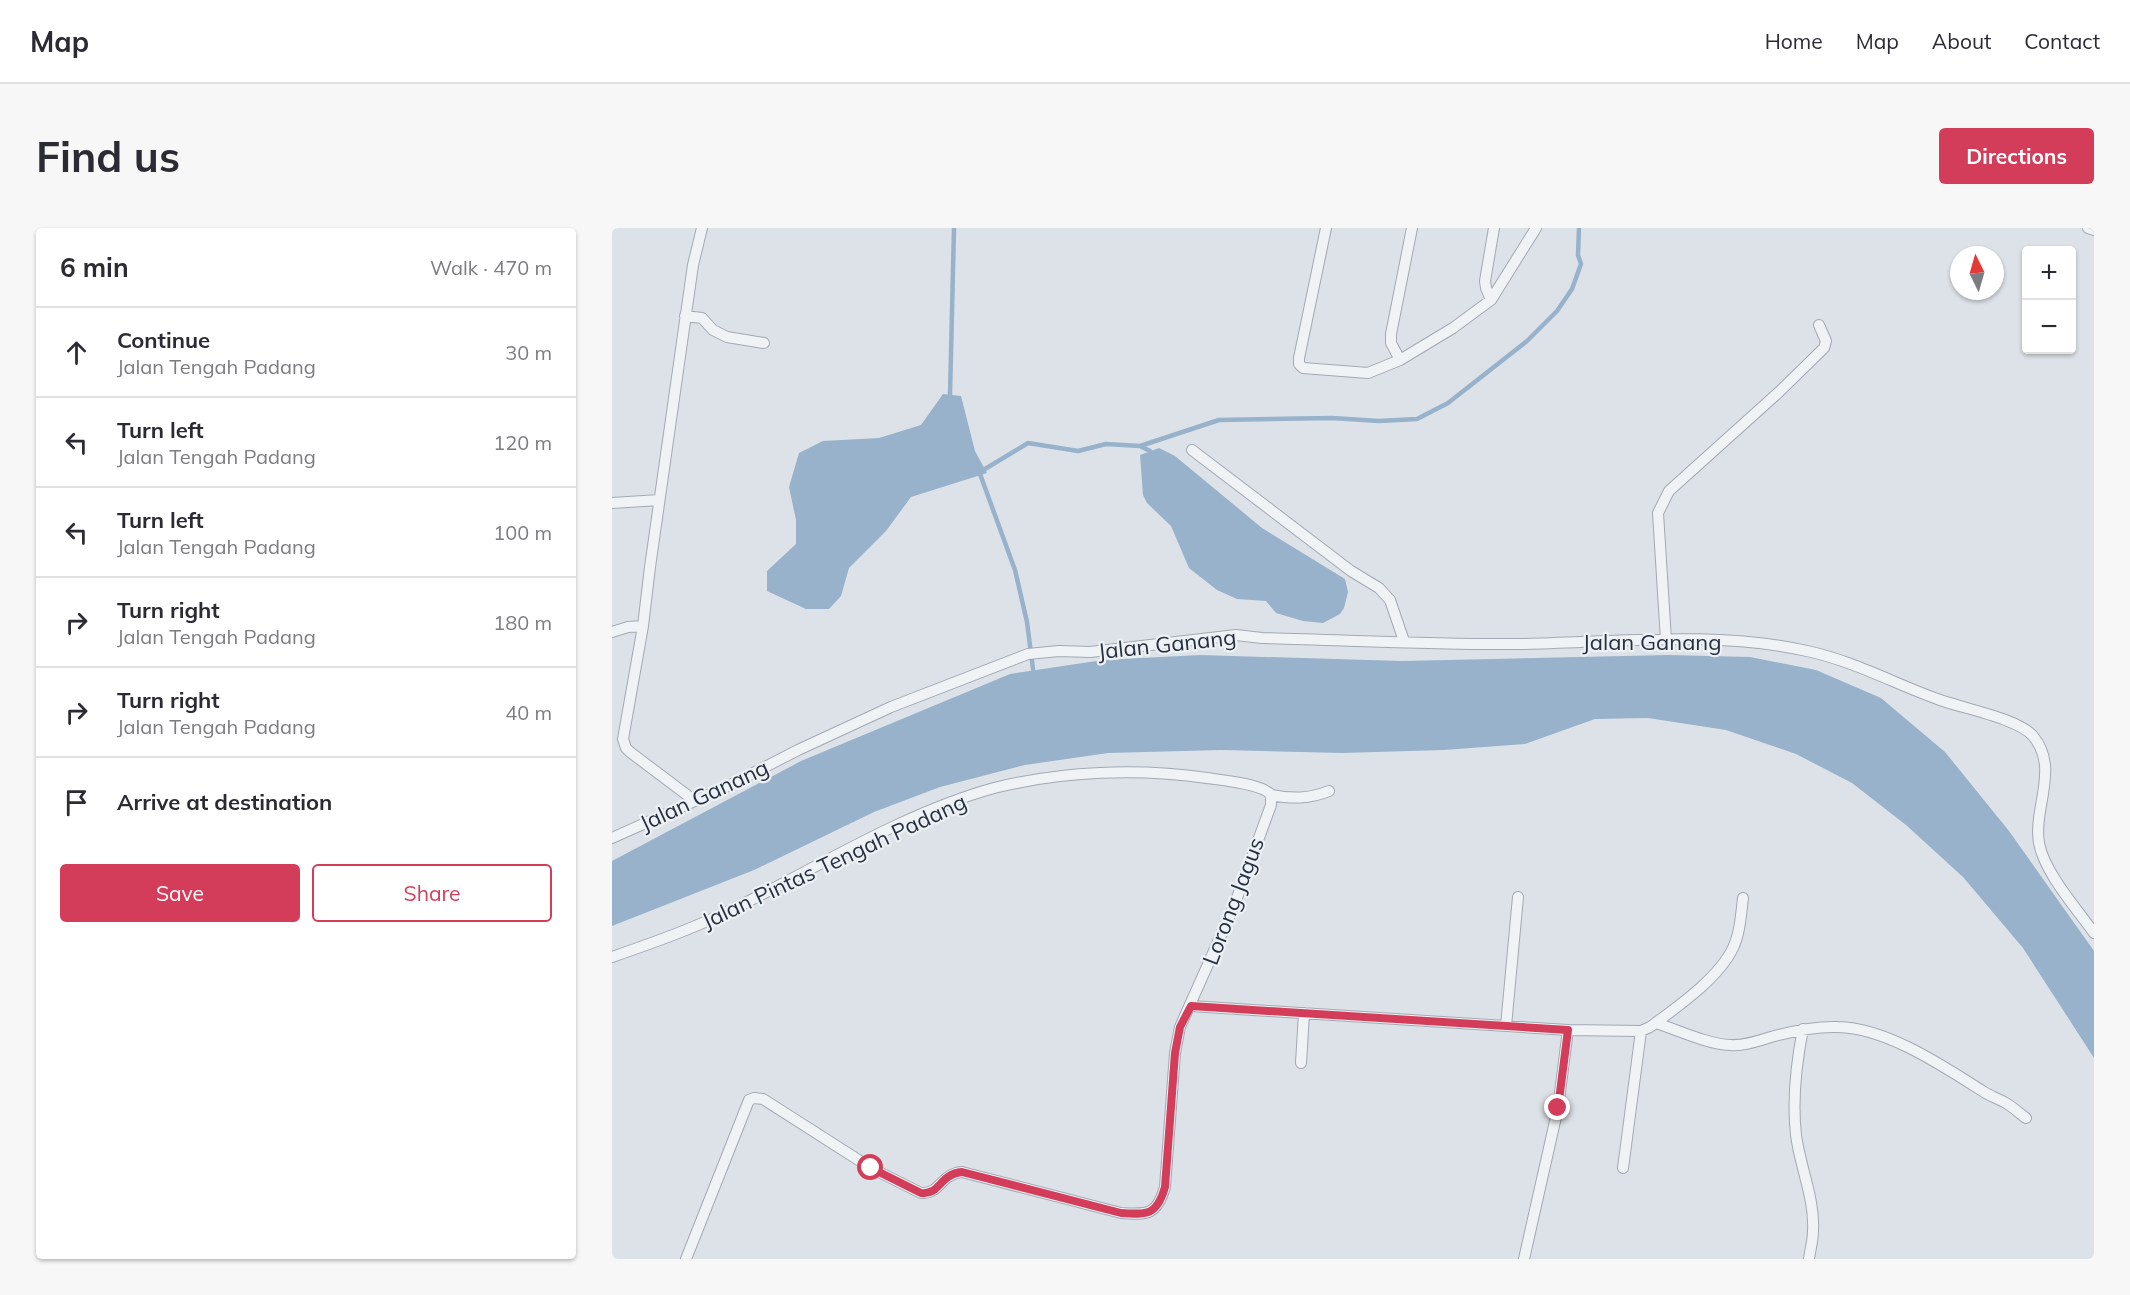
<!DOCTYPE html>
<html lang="en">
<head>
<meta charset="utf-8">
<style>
	:root { --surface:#fff; --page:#f7f7f7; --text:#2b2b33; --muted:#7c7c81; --line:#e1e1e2; --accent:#d33d5a }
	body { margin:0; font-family:Mulish,sans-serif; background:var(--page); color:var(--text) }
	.controls { position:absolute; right:18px; top:18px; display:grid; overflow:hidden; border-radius:6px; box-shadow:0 2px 4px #0004 }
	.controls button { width:54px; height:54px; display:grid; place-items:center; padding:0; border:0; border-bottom:2px solid var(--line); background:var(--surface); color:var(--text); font:30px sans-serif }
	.compass { position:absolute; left:1338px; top:18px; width:54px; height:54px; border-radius:50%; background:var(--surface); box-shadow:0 2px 4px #0004; rotate:355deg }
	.stop { position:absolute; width:18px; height:18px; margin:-14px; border:4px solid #d33d5a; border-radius:50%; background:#fff }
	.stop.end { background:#d33d5a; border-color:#fff; box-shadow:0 2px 6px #0008 }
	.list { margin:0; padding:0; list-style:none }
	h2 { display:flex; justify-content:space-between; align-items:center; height:78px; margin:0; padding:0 24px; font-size:26px }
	h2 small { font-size:20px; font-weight:400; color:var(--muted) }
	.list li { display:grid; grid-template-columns:39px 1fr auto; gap:18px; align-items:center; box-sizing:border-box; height:90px; padding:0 24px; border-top:2px solid var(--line) }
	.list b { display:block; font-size:22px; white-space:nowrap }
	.list p { margin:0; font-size:20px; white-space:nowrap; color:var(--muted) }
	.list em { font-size:20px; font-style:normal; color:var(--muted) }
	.actions { display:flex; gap:12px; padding:18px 24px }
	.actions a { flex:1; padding:14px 0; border:2px solid var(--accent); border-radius:6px; text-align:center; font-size:21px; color:var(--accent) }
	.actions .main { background:var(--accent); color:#fff }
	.icon { flex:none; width:33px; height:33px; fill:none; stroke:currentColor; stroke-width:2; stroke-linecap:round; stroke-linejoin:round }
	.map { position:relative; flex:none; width:1482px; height:1031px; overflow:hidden; border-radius:6px }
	header { display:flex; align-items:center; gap:36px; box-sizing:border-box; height:84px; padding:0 30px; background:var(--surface); border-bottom:2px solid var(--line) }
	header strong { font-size:28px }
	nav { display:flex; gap:33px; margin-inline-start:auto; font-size:21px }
	.intro { display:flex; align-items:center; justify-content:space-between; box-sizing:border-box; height:144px; padding:0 36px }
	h1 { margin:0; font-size:42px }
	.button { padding:15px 27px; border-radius:6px; background:var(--accent); color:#fff; font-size:21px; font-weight:700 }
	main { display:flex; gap:36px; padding:0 36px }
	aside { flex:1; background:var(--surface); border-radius:6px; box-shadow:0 2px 4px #0004 }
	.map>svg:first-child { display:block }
	.water { fill:#97b2ca }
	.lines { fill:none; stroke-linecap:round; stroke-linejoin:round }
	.stream { stroke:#97b2ca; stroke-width:4.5 }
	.minor-casing { stroke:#a2a9b2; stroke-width:12 }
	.minor { stroke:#f0f3f6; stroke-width:10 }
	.route { stroke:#d33d5a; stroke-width:8 }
	.labels { text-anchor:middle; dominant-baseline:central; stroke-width:4.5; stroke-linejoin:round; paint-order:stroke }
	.street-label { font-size:22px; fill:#26303f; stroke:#edf1f5 }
</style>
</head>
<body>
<header>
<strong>Map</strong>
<nav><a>Home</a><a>Map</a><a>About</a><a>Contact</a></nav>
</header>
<div class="intro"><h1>Find us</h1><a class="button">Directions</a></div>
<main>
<aside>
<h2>6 min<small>Walk · 470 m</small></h2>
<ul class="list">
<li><svg class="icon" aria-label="ahead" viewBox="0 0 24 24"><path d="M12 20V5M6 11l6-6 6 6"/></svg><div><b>Continue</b><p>Jalan Tengah Padang</p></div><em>30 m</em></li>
<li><svg class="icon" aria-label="left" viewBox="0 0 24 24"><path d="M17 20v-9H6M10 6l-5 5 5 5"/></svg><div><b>Turn left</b><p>Jalan Tengah Padang</p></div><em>120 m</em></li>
<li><svg class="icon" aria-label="left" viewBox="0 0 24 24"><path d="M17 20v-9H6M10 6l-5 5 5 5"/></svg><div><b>Turn left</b><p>Jalan Tengah Padang</p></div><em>100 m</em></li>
<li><svg class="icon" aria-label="right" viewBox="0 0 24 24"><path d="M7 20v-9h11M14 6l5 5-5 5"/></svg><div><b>Turn right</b><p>Jalan Tengah Padang</p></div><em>180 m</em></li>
<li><svg class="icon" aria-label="right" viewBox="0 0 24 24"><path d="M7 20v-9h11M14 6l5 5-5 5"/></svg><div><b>Turn right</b><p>Jalan Tengah Padang</p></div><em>40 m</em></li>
<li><svg class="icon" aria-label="arrive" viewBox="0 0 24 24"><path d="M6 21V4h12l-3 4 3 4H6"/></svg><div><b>Arrive at destination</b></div></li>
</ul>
<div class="actions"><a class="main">Save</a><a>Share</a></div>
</aside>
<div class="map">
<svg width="1482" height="1031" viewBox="0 0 1482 1031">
	<rect width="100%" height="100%" fill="#dde2e8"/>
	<!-- water -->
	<path class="water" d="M331,166L349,168L363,223L375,245L299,269L274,303L237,340L229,368L217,381H194L155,363V343L184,316V292L177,259L187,225L211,213L267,210L309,197Z
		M547,220L563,228L650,300L733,351L736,364L732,380L728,386L711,395L691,393L664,385L654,373L625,371L605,362L577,340L559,298L535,275L531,267L528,227Z
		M588,427L790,433L1057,427L1138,429L1204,442L1269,470L1333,524L1397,603L1482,723V830L1411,720L1351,649L1294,597L1240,555L1184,526L1114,502L1036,490L983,491L913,516L832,522L730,525L609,522L496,525L413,537L328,559L262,584L142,642L0,698V633L189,533L398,446L491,432Z"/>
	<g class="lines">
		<!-- stream -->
		<path class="stream" d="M338,167L342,0
			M528,218L607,192L720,190L767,193L805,191L836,175L915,113L945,83L960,61L969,36L966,27L967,0
			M373,241L416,215L466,223L494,216L528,218L538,223
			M368,246L403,342L415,394L421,441"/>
		<defs>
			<path id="minor" d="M714,0L687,130V136L691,140L756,145L788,132L841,100L879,72L924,0
				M1476,0L1482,2
				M879,72L874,60L873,53L882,0
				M73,88L90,90L101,102L115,109L152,115
				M788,132L779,115V106L800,0
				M580,222L739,343L767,360L778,372L792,413
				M0,275L47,272
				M0,404L16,399L31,398
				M1054,412L1046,285L1057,263L1167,164L1212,120L1214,113L1207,97
				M659,567C680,571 697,571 717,563
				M83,573L18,524L14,520L11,511L31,398L38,339L81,37L90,0
				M0,610L116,558L186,522L279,479L416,426L447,423L478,424L624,407L650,410C737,412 825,417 913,416C1003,414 1106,403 1195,423C1242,433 1283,456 1328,472C1350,480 1407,491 1421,508C1448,540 1421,580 1427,615C1432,644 1465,681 1482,705
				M0,729C43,714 86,699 127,678C210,637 292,585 382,560C450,543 526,540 595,550C609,552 651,556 659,567
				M579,778L956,802L1029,803L1038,799C1065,779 1106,751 1121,720C1128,705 1129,687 1131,670
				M1044,795C1066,802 1095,816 1118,817C1132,818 1146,813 1159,809C1181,803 1203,798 1226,799C1275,800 1331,838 1372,864C1378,868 1385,870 1392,874C1400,878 1407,885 1414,890
				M894,798L906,669
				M1191,801C1184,836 1180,871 1184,907C1188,939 1203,971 1201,1003C1201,1013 1198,1022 1197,1031
				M689,835L692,785
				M1011,940L1029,803
				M74,1031L137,872L142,870L151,871L259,940L309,965C329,966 328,946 350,944L509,985C536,987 545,987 553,959L563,825L568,799L622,678L659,577V567
				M912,1031L946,880L956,802"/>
		</defs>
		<!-- minor casing -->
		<use href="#minor" class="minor-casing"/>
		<!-- minor -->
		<use href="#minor" class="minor"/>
	</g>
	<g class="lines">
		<!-- route -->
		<path class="route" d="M259,940L309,965C329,967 327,946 350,944L509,985C536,987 545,987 553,959L563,825L568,799L579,778L956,802L946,880"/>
	</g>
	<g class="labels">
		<!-- street labels -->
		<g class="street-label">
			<text x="1040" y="414">Jalan Ganang</text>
			<text transform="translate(555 416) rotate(-6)">Jalan Ganang</text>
			<text transform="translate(92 567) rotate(-25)">Jalan Ganang</text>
			<text transform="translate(222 633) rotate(-25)">Jalan Pintas Tengah Padang</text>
			<text transform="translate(621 673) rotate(-69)">Lorong Jagus</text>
		</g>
	</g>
</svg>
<div class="controls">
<button>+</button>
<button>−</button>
</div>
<svg class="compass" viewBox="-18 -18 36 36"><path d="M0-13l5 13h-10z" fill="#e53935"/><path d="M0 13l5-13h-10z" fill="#7c7c81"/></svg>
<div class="stop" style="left:259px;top:940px"></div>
<div class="stop end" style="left:946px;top:880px"></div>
</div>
</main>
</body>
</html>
